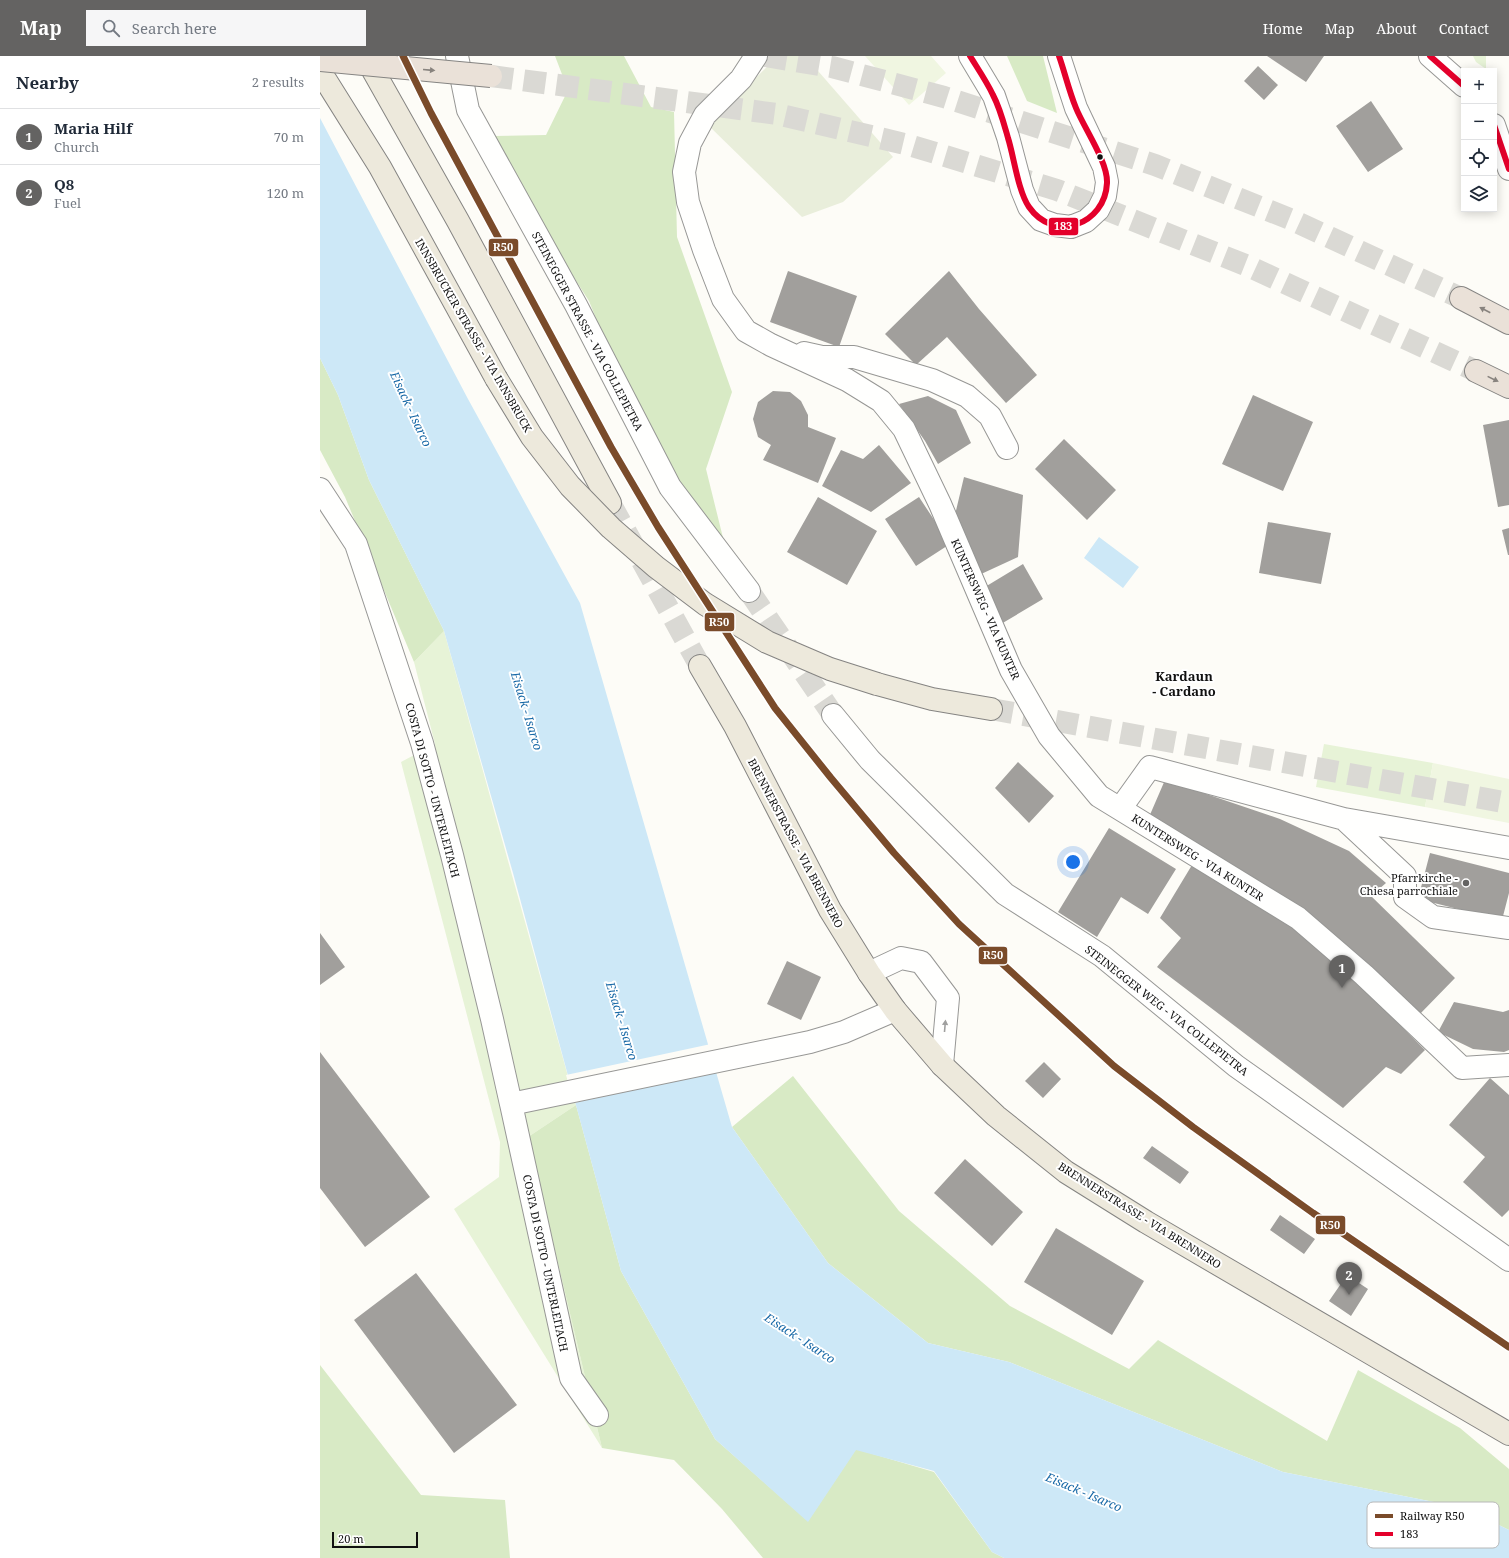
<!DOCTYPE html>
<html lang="en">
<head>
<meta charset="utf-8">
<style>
	:root { --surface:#fff; --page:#f6f6f7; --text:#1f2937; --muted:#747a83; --line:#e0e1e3; --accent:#646362 }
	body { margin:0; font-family:"Noto Serif",serif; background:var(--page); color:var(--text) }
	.controls { position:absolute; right:12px; top:12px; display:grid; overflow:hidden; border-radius:0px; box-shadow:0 2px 10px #0003 }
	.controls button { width:36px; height:36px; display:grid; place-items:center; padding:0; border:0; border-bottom:1px solid var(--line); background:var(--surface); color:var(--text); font:20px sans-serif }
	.scale { position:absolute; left:12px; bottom:10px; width:86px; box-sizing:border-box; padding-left:4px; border:2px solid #111; border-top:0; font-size:11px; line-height:14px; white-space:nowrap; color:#111; -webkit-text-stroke:3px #fff; paint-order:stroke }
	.you { position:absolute; left:753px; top:806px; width:14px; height:14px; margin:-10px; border:3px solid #fff; border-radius:50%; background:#1a73e8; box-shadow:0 0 0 6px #1a73e833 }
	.badge { display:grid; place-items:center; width:26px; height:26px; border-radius:50%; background:var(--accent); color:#fff; font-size:13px; font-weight:700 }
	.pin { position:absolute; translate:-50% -33px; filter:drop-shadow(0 1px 2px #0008) }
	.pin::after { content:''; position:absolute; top:21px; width:14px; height:12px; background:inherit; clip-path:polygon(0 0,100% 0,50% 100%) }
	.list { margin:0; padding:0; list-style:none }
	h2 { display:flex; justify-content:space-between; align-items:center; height:52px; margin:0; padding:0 16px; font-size:17px }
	h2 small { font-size:13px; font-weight:400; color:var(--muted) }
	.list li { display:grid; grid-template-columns:26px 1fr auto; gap:12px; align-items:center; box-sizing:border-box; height:56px; padding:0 16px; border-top:1px solid var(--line) }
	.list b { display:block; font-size:15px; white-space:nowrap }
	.list p { margin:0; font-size:13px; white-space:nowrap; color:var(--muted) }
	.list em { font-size:13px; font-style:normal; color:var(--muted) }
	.icon { flex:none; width:22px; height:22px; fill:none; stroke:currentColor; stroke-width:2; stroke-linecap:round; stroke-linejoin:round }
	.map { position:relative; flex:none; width:1189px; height:1502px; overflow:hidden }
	header { display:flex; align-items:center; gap:24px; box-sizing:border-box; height:56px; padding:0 20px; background:var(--accent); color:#fff }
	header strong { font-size:19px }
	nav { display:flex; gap:22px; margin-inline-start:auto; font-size:14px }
	.search { width:280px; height:36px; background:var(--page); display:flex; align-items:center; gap:10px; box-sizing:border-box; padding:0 14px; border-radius:0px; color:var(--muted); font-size:15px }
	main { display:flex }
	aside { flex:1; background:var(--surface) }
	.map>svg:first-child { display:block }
	.green { fill:#e7f3d7 }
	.forest { fill:#d8eac5 }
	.cemetery { fill:#e9eedb }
	.pitch { fill:#f0f6e1 }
	.water { fill:#cde8f7 }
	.pier { fill:#fdfcf7 }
	.building { fill:#a19f9c }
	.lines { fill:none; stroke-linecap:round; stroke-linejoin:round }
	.minor-tunnel { stroke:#dad9d4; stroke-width:22; stroke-dasharray:22 11; stroke-linecap:butt }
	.major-tunnel { stroke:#dad9d4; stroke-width:22; stroke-dasharray:22 11; stroke-linecap:butt }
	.highway-tunnel { stroke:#dad9d4; stroke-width:22; stroke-dasharray:22 11; stroke-linecap:butt }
	.minor-casing { stroke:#979795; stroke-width:24 }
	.major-casing { stroke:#858482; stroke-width:24 }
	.highway-casing { stroke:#858482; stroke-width:24 }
	.minor { stroke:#fffffe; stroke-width:22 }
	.major { stroke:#ede9dc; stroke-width:22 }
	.highway { stroke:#eae1d8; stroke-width:22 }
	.major-bridge-casing { stroke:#858482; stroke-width:24; stroke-linecap:butt }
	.highway-bridge-casing { stroke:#858482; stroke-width:24; stroke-linecap:butt }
	.major-bridge { stroke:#ede9dc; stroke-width:22 }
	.highway-bridge { stroke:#eae1d8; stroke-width:22 }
	.bus-1-casing { stroke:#fff; stroke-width:9 }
	.bus-1 { stroke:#e4002b; stroke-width:6 }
	.rail-1-casing { stroke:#fff; stroke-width:10 }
	.rail-1 { stroke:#7a4b2a; stroke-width:7 }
	.oneway { fill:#88837e }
	.oneway2 { fill:#a0a09f }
	.bus-dot { fill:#111; stroke:#fff; stroke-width:1.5 }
	.poi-dot { fill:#646362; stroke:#fff; stroke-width:1.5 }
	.labels { text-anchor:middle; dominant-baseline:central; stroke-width:4; stroke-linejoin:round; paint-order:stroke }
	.street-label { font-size:11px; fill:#111; stroke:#fff }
	.poi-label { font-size:11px; fill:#111; stroke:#fff; text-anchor:end }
	.water-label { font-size:12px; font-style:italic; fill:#1768a6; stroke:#fff }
	.quarter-label { font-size:13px; font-weight:bold; fill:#111; stroke:#fff }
	.key { fill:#fff; stroke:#b8b8b8; stroke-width:1 }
	.key-label { font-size:11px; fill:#111 }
	.line-badge { stroke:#fff; stroke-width:1.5 }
	.badge-label { font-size:11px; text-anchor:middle; font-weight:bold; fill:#fff }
</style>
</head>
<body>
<header>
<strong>Map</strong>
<div class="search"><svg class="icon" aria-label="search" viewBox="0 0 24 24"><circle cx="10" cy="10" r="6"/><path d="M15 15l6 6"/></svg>Search here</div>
<nav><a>Home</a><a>Map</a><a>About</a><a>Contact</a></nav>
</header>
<main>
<aside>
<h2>Nearby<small>2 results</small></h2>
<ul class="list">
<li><span class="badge">1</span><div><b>Maria Hilf</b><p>Church</p></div><em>70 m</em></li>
<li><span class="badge">2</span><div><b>Q8</b><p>Fuel</p></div><em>120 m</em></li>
</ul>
</aside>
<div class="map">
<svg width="1189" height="1502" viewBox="0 0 1189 1502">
	<rect width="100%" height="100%" fill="#fdfcf7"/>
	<!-- green -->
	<path class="green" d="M1153,0H1166V13L1156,6Z
		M124,575L256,1049L208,1081L282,1392L134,1153L179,1121L180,1086L81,706L115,688L94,606Z
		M1004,688L1113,707L1105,751L996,731Z"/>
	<!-- forest -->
	<path class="forest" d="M235,0H304L331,51L354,56L357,181L412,336L386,413L407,498L319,369L269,245L190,122L173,80L226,79L248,34Z
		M687,0H723L737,57L707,45Z
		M0,302L18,339L49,424L124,575L94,606L25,441L0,394Z
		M473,1020L579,1155L690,1250L809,1313L838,1284L1007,1385L1038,1314L1140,1372L1189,1413V1474L1144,1452L963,1416L689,1306L608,1287L508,1207L412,1071Z
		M256,1049L301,1215L395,1383L488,1465L536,1393L614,1416L672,1496L684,1502H443L402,1453L354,1404L282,1392L208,1081Z
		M0,1309L101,1439L185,1444L190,1502H0Z"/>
	<!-- cemetery -->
	<path class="cemetery" d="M458,0H485L573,101L523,146L482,161L388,69Z"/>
	<!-- pitch -->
	<path class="pitch" d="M545,0H611L626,17L589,49Z
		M1113,707L1189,723V767L1105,751Z"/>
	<!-- water -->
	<path class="water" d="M0,62L148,343L260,547L412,1071L508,1207L608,1287L689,1306L963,1416L1144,1452L1189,1474V1502H684L672,1496L614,1415L536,1394L488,1466L395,1383L301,1215L193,817L124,575L49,424L18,339L0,302Z
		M779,481L819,511L803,532L764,502Z"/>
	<!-- pier -->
	<path class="pier" d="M391,988L398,1015L254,1047L246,1019Z"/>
	<!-- building -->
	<path class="building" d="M947,0H1004L986,26Z
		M938,10L958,29L944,44L924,25Z
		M1051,45L1083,93L1048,116L1016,70Z
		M468,215L537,240L519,291L450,266Z
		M629,215L659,253L717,319L686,347L627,281L596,309L565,278Z
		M453,335L470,336L481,345L488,359V371L516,382L498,427L443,404L451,389L438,381L433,363L438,346Z
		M933,339L993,366L963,435L902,408Z
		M608,340L636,354L651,387L618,408L605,385L579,348Z
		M1189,364V449L1178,451L1163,369Z
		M744,383L796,434L767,464L715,413Z
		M559,389L591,427L551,456L502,430L521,394L543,403Z
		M644,421L703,439L698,501L659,519L634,463Z
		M498,441L557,475L527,529L467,496Z
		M599,441L630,488L596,510L565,463Z
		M948,466L1011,477L1001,528L939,517Z
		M1189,472V499H1188L1182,474Z
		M703,508L723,543L681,568L660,534Z
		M698,706L734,740L709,767L675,732Z
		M845,724L960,763L1029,795L1066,827L1051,840L1135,922L1099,959L829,761Z
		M789,772L856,813L828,858L801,841L777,881L738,856Z
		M1110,797L1189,817V837L1182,864L1098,843Z
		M872,809L973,862L1105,994L1081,1018L1066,1011L1023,1052L837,911L861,882L840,862Z
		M0,877L25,911L0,929Z
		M467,905L501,921L481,964L447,948Z
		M1134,946L1183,956L1189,954V994L1184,996L1153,993L1118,976Z
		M0,996L110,1141L45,1191L0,1132Z
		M724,1006L741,1023L723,1042L705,1025Z
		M1170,1022L1189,1039V1154L1182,1161L1143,1126L1165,1101L1129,1069Z
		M832,1090L869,1116L860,1128L823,1102Z
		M645,1103L703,1156L672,1190L614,1137Z
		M960,1159L995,1183L984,1198L950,1174Z
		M736,1172L824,1225L792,1279L704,1226Z
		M96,1217L197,1349L134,1397L34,1264Z
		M1027,1219L1048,1233L1031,1260L1009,1245Z"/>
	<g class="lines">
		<!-- minor-tunnel -->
		<path class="minor-tunnel" d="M429,535L513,659"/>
		<!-- major-tunnel -->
		<path class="major-tunnel" d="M290,447L380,610
			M671,653L1189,747"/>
		<!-- highway-tunnel -->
		<path class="highway-tunnel" d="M445,0L512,11L624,41L835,109L970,163L1141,242
			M171,20L457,58L589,89L737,134L928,210L1156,315"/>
		<defs>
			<path id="minor" d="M137,0L148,54L256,249L350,431L429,535
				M436,0L421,23L385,59L370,87L364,116L368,146L384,194L403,243L426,275L451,289L527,324L561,345L584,373L620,448L691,614L729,680L779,740L978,862L1044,919L1142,1012L1189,1009
				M650,0L674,40L688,81L702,134L709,151L721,164L735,169L751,171L766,165L778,154L785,140L787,126L784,111L756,52L739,0
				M1110,0L1144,30
				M1174,69L1189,113
				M484,297L502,301H534L612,324L647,340L670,360L687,392
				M0,433L36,488L102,687L132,799L172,963L191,1048L490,986L524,976L575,954
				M513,659L550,704L685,838L782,900L916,1010L1189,1204
				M800,753L830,711L1024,763L1189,792
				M1024,763L1085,820V841L1113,861L1189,872
				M549,917L581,902L601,906L628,942L622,1009
				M191,1048L251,1322L277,1359"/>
			<path id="major" d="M45,0L138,165L290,447
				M0,15L60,111L176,322
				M380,610L415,670L510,854L549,917L575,954L622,1009L676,1060L746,1116L826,1166L1189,1378
				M557,628L612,643L671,653"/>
			<path id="highway" d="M1141,242L1189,267
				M1156,315L1189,331"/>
		</defs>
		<!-- minor casing -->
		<use href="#minor" class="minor-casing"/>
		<!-- major casing -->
		<use href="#major" class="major-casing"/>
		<!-- highway casing -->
		<use href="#highway" class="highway-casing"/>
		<!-- minor -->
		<use href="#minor" class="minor"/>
		<!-- major -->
		<use href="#major" class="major"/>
		<!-- highway -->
		<use href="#highway" class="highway"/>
		<defs>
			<path id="major-bridge" d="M176,322L212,381L250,430L291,472L336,511L385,548L447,586L510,613L557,628"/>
			<path id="highway-bridge" d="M0,4L171,20"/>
		</defs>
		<!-- major-bridge casing -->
		<use href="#major-bridge" class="major-bridge-casing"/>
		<!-- highway-bridge casing -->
		<use href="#highway-bridge" class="highway-bridge-casing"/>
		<!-- major-bridge -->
		<use href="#major-bridge" class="major-bridge"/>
		<!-- highway-bridge -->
		<use href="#highway-bridge" class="highway-bridge"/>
		<defs>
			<path id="bus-1" d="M650,0C658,13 667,26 673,39C680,52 684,68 688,82C694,101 698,135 709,151C734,187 785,169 787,127C788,106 764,72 756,52C749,35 745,17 739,0
				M1110,0L1144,30
				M1174,69L1189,113"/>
		</defs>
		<!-- bus-1 casing -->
		<use href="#bus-1" class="bus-1-casing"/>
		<!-- bus-1 -->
		<use href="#bus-1" class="bus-1"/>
		<defs>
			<path id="rail-1" d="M83,0L111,57L291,391L338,471L455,652L511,722L574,797L639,868L794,1010L873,1071L993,1157L1189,1291"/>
		</defs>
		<!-- rail-1 casing -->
		<use href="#rail-1" class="rail-1-casing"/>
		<!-- rail-1 -->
		<use href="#rail-1" class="rail-1"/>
	</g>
	<!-- one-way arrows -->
	<defs><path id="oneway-solid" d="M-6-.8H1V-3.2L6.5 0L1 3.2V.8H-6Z"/></defs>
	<g class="oneway">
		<use href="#oneway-solid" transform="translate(109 14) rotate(5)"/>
		<use href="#oneway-solid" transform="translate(1165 254) rotate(-153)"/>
		<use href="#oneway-solid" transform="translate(1173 323) rotate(26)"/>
	</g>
	<use class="oneway2" href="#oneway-solid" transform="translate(625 970) rotate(-85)"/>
	<!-- markers -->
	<circle class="bus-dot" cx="780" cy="101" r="3.5"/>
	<circle class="poi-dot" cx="1146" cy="827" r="4"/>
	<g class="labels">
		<!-- street labels -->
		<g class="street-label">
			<text transform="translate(268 275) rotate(62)">STEINEGGER STRASSE - VIA COLLEPIETRA</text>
			<text transform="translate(154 279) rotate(60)">INNSBRUCKER STRASSE - VIA INNSBRUCK</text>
			<text transform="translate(666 553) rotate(66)">KUNTERSWEG - VIA KUNTER</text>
			<text transform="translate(113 734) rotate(75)">COSTA DI SOTTO - UNTERLEITACH</text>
			<text transform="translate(476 787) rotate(62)">BRENNERSTRASSE - VIA BRENNERO</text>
			<text transform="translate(878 801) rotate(32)">KUNTERSWEG - VIA KUNTER</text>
			<text transform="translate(847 954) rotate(38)">STEINEGGER WEG - VIA COLLEPIETRA</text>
			<text transform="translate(820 1159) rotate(32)">BRENNERSTRASSE - VIA BRENNERO</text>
			<text transform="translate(226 1207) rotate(78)">COSTA DI SOTTO - UNTERLEITACH</text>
		</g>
		<!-- poi labels -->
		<g class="poi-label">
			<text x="1138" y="821">Pfarrkirche -<tspan x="1138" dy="13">Chiesa parrochiale</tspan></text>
		</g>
		<!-- water labels -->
		<g class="water-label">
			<text transform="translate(91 353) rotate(65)">Eisack - Isarco</text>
			<text transform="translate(207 655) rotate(73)">Eisack - Isarco</text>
			<text transform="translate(302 965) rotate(73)">Eisack - Isarco</text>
			<text transform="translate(480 1282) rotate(33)">Eisack - Isarco</text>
			<text transform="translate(764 1436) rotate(23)">Eisack - Isarco</text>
		</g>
		<!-- quarter labels -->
		<g class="quarter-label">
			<text x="864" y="620">Kardaun<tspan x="864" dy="15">- Cardano</tspan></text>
		</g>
	</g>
	<!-- legend -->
	<rect x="1047" y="1446" width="132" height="46" rx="6" class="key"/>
	<rect x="1055" y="1458" width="18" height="4" fill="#7a4b2a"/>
	<rect x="1055" y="1476" width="18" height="4" fill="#e4002b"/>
	<g class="key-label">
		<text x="1080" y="1464">Railway R50</text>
		<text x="1080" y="1482">183</text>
	</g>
	<g class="line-badge">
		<rect x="728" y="161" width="31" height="19" rx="4" fill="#e4002b"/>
		<rect x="168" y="182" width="31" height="19" rx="4" fill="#7a4b2a"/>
		<rect x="384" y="556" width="31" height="20" rx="4" fill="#7a4b2a"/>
		<rect x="658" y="890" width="30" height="19" rx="4" fill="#7a4b2a"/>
		<rect x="995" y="1159" width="31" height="20" rx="4" fill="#7a4b2a"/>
	</g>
	<g class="badge-label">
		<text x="743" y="174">183</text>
		<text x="183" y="195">R50</text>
		<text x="399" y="570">R50</text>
		<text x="673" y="903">R50</text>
		<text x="1010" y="1173">R50</text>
	</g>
</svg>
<div class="controls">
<button>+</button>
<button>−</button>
<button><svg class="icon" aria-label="locate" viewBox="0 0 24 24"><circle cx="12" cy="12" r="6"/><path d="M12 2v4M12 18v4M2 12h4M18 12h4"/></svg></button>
<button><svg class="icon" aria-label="layers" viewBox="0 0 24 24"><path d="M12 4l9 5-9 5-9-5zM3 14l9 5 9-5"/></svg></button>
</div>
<div class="scale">20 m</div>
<div class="you"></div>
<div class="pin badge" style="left:1022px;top:932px">1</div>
<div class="pin badge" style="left:1029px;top:1239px">2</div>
</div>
</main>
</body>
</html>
